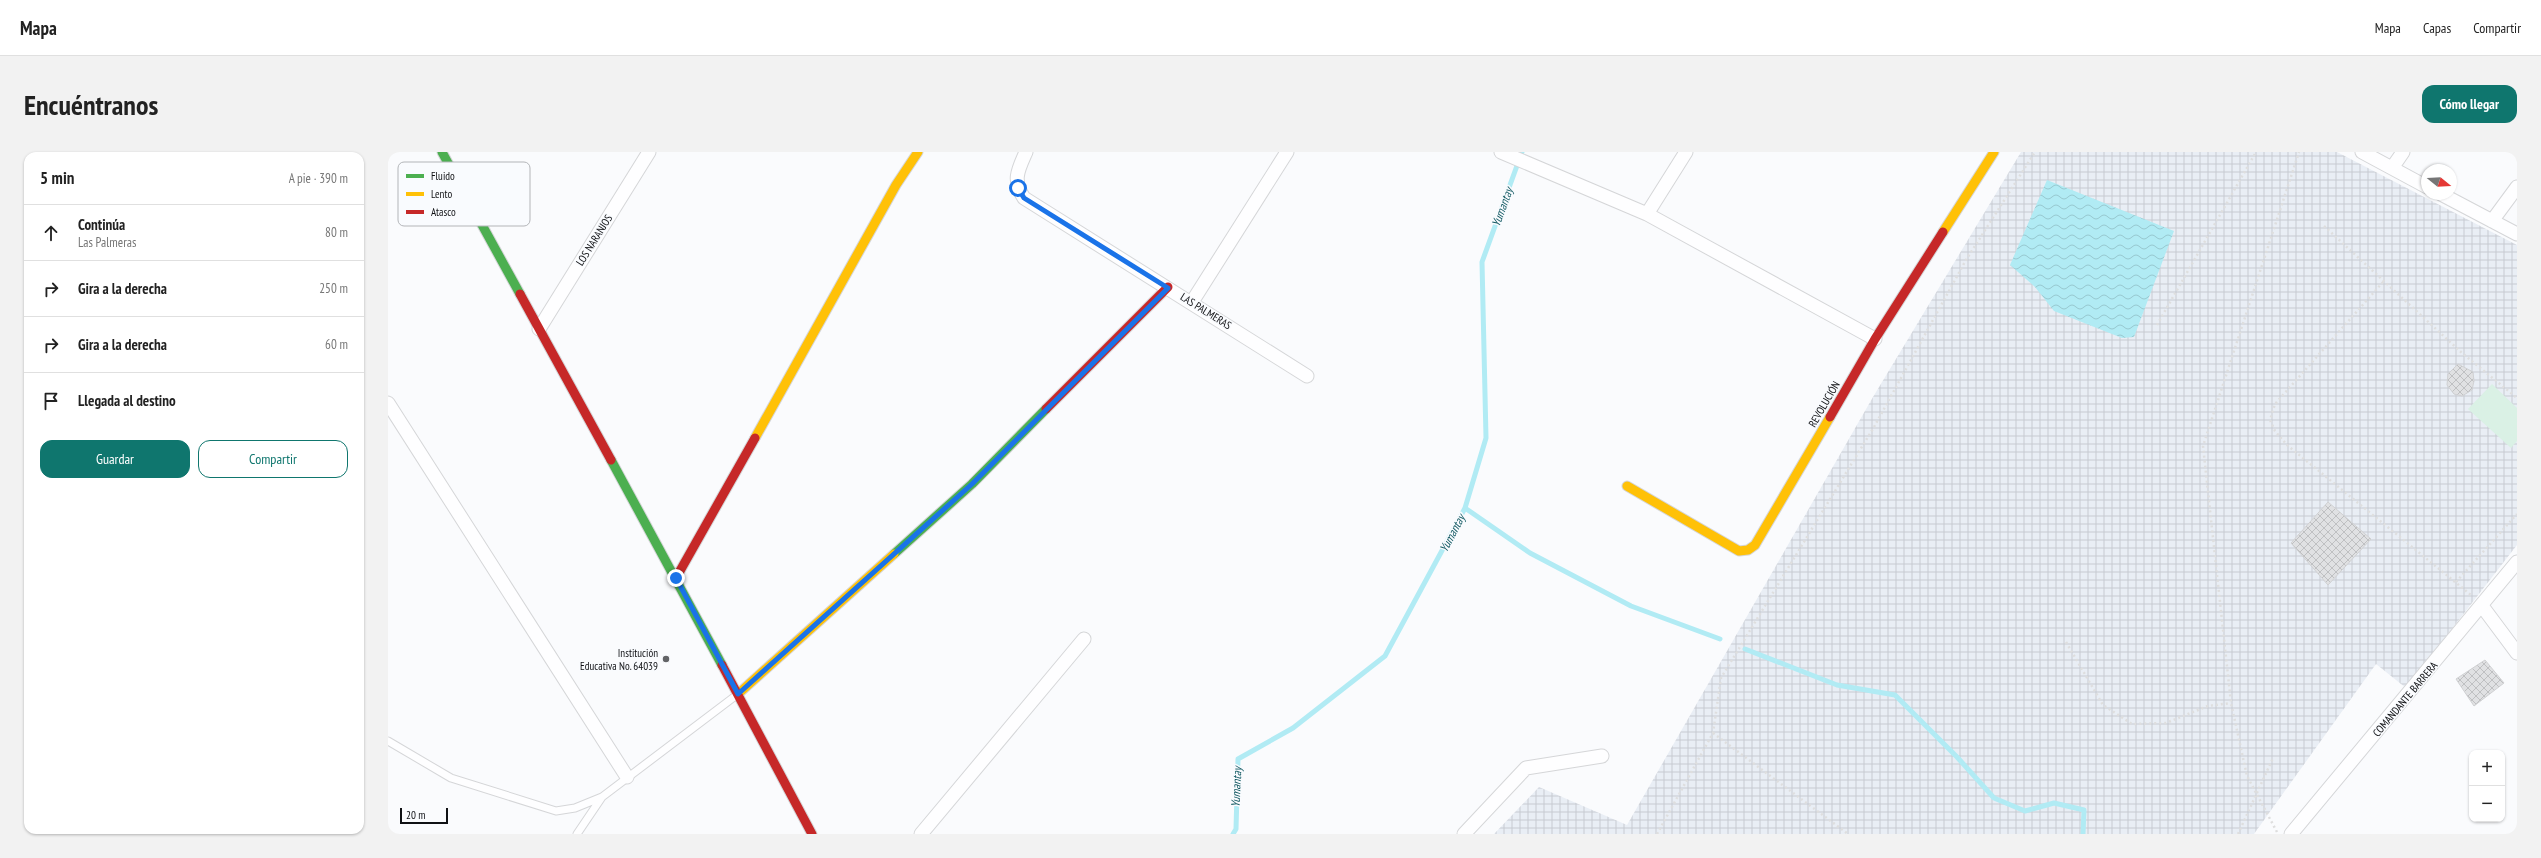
<!DOCTYPE html>
<html lang="es">
<head>
<meta charset="utf-8">
<style>
	:root { --surface:#fff; --page:#f2f2f2; --text:#222; --muted:#767676; --line:#e0e0e0; --accent:#0f766e }
	body { margin:0; font-family:"PT Sans Narrow",sans-serif; background:var(--page); color:var(--text) }
	.controls { position:absolute; right:12px; bottom:12px; display:grid; overflow:hidden; border-radius:8px; box-shadow:0 1px 3px #0004 }
	.controls button { width:36px; height:36px; display:grid; place-items:center; padding:0; border:0; border-bottom:1px solid var(--line); background:var(--surface); color:var(--text); font:20px sans-serif }
	.compass { position:absolute; left:2033px; top:12px; width:36px; height:36px; border-radius:50%; background:var(--surface); box-shadow:0 1px 3px #0004; rotate:108deg }
	.scale { position:absolute; left:12px; bottom:10px; width:48px; box-sizing:border-box; padding-left:4px; border:2px solid #101114; border-top:0; font-size:11px; line-height:14px; white-space:nowrap; color:#101114; -webkit-text-stroke:3px #f9fbfe; paint-order:stroke }
	.stop { position:absolute; width:12px; height:12px; margin:-9px; border:3px solid #1a73e8; border-radius:50%; background:#fff }
	.stop.end { background:#1a73e8; border-color:#fff; box-shadow:0 1px 4px #0008 }
	.list { margin:0; padding:0; list-style:none }
	h2 { display:flex; justify-content:space-between; align-items:center; height:52px; margin:0; padding:0 16px; font-size:17px }
	h2 small { font-size:13px; font-weight:400; color:var(--muted) }
	.list li { display:grid; grid-template-columns:26px 1fr auto; gap:12px; align-items:center; box-sizing:border-box; height:56px; padding:0 16px; border-top:1px solid var(--line) }
	.list b { display:block; font-size:15px; white-space:nowrap }
	.list p { margin:0; font-size:13px; white-space:nowrap; color:var(--muted) }
	.list em { font-size:13px; font-style:normal; color:var(--muted) }
	.actions { display:flex; gap:8px; padding:12px 16px }
	.actions a { flex:1; padding:9px 0; border:1px solid var(--accent); border-radius:12px; text-align:center; font-size:14px; color:var(--accent) }
	.actions .main { background:var(--accent); color:#fff }
	.icon { flex:none; width:22px; height:22px; fill:none; stroke:currentColor; stroke-width:2; stroke-linecap:round; stroke-linejoin:round }
	.map { position:relative; flex:none; width:2129px; height:682px; overflow:hidden; border-radius:12px }
	header { display:flex; align-items:center; gap:24px; box-sizing:border-box; height:56px; padding:0 20px; background:var(--surface); border-bottom:1px solid var(--line) }
	header strong { font-size:19px }
	nav { display:flex; gap:22px; margin-inline-start:auto; font-size:14px }
	.intro { display:flex; align-items:center; justify-content:space-between; box-sizing:border-box; height:96px; padding:0 24px }
	h1 { margin:0; font-size:28px }
	.button { padding:10px 18px; border-radius:12px; background:var(--accent); color:#fff; font-size:14px; font-weight:700 }
	main { display:flex; gap:24px; padding:0 24px }
	aside { flex:1; background:var(--surface); border-radius:12px; box-shadow:0 1px 3px #0004 }
	.map>svg:first-child { display:block }
	.industrial { fill:url(#industrial-grid) }
	.park { fill:#daf1e5 }
	.water { fill:url(#water-waves) }
	.lines { fill:none; stroke-linecap:round; stroke-linejoin:round }
	.stream { stroke:#b1ebf4; stroke-width:5 }
	.building { fill:url(#building-cross-hatch); stroke:#d0d1d3 }
	.lane-casing { stroke:#d5d6d8; stroke-width:9 }
	.street-casing { stroke:#d5d6d8; stroke-width:15 }
	.fast-casing { stroke:#d5d6d8; stroke-width:11 }
	.slow-casing { stroke:#d5d6d8; stroke-width:11 }
	.jam-casing { stroke:#d5d6d8; stroke-width:11 }
	.path { stroke:#dedede; stroke-width:2.5; stroke-dasharray:2 3; stroke-linecap:butt }
	.lane { stroke:#fefeff; stroke-width:7 }
	.street { stroke:#fefeff; stroke-width:13 }
	.fast { stroke:#4caf50; stroke-width:9 }
	.slow { stroke:#ffc107; stroke-width:9 }
	.jam { stroke:#c62828; stroke-width:9 }
	.route { stroke:#1a73e8; stroke-width:5 }
	.poi-dot { fill:#626366; stroke:#f9fbfe; stroke-width:1.5 }
	.labels { text-anchor:middle; dominant-baseline:central; stroke-width:3; stroke-linejoin:round; paint-order:stroke }
	.street-label { font-size:11px; fill:#101114; stroke:#f9fbfe }
	.poi-label { font-size:11px; fill:#101114; stroke:#f9fbfe; text-anchor:end }
	.water-label { font-size:12px; font-style:italic; fill:#145a63; stroke:#f9fbfe }
	.key { fill:#f9fbfe; stroke:#b3b5b8; stroke-width:1 }
	.key-label { font-size:11px; fill:#101114 }
</style>
</head>
<body>
<header>
<strong>Mapa</strong>
<nav><a>Mapa</a><a>Capas</a><a>Compartir</a></nav>
</header>
<div class="intro"><h1>Encuéntranos</h1><a class="button">Cómo llegar</a></div>
<main>
<aside>
<h2>5 min<small>A pie · 390 m</small></h2>
<ul class="list">
<li><svg class="icon" aria-label="ahead" viewBox="0 0 24 24"><path d="M12 20V5M6 11l6-6 6 6"/></svg><div><b>Continúa</b><p>Las Palmeras</p></div><em>80 m</em></li>
<li><svg class="icon" aria-label="right" viewBox="0 0 24 24"><path d="M7 20v-9h11M14 6l5 5-5 5"/></svg><div><b>Gira a la derecha</b></div><em>250 m</em></li>
<li><svg class="icon" aria-label="right" viewBox="0 0 24 24"><path d="M7 20v-9h11M14 6l5 5-5 5"/></svg><div><b>Gira a la derecha</b></div><em>60 m</em></li>
<li><svg class="icon" aria-label="arrive" viewBox="0 0 24 24"><path d="M6 21V4h12l-3 4 3 4H6"/></svg><div><b>Llegada al destino</b></div></li>
</ul>
<div class="actions"><a class="main">Guardar</a><a>Compartir</a></div>
</aside>
<div class="map">
<svg width="2129" height="682" viewBox="0 0 2129 682">
	<defs>
		<pattern id="industrial-grid" width="8" height="8" patternUnits="userSpaceOnUse"><rect width="8" height="8" fill="#e9eef5"/><path d="M0 4h8M4 0v8" fill="none" stroke="#c7cbd1"/></pattern>
		<pattern id="water-waves" width="16" height="10" patternUnits="userSpaceOnUse"><rect width="16" height="10" fill="#b1ebf4"/><path d="M0 5q4-4 8 0t8 0" fill="none" stroke="#97c8d0"/></pattern>
		<pattern id="building-cross-hatch" width="8" height="8" patternUnits="userSpaceOnUse"><rect width="8" height="8" fill="#e0e1e3"/><path d="M0 0l8 8M0 8l8-8" fill="none" stroke="#bfc0c2"/></pattern>
	</defs>
	<rect width="100%" height="100%" fill="#fafbfd"/>
	<!-- industrial -->
	<path class="industrial" d="M1633,0H1949L2129,93V393L2018,536L1988,512L1866,682H1106L1151,635L1239,673L1485,245Z"/>
	<!-- park -->
	<path class="park" d="M2104,232L2129,256V289L2123,296L2080,257Z"/>
	<!-- water -->
	<path class="water" d="M1659,28L1786,79L1746,185L1734,186L1666,159L1647,135L1622,113Z"/>
	<g class="lines">
		<!-- stream -->
		<path class="stream" d="M1077,356L1142,401L1243,454L1332,487
			M1357,497L1449,533L1507,543L1569,605L1606,646L1637,659L1666,651L1696,658L1695,682
			M845,682L848,677L850,607L905,576L997,504L1077,356L1098,286L1094,110L1134,0"/>
	</g>
	<!-- building -->
	<path class="building" d="M2070,212L2085,220L2086,229L2084,238L2074,244L2066,242L2059,233L2060,222Z
		M1940,350L1983,387L1940,433L1903,391Z
		M2097,508L2116,531L2086,554L2068,527Z"/>
	<g class="lines">
		<defs>
			<path id="lane" d="M0,589L63,626L168,659L187,656L214,645L350,542
				M189,682L214,645"/>
			<path id="street" d="M638,0C630,18 624,28 636,46L919,224
				M1113,0L1259,62L1487,187
				M1974,0L2039,35
				M2004,16L2015,0
				M2053,42L2129,82
				M1259,62L1298,0
				M2104,69L2129,35
				M804,150L899,0
				M151,177L261,0
				M0,251L239,625
				M2094,454L2129,501
				M533,682L696,487
				M1076,682L1138,616L1214,604
				M1903,682L2129,410"/>
			<path id="fast" d="M54,0L132,142
				M223,308L334,513
				M506,402L584,332L658,257"/>
			<path id="slow" d="M1555,80L1606,0
				M367,286L508,33L530,0
				M1239,334L1351,399L1360,398L1367,393L1442,265
				M350,542L506,402"/>
			<path id="jam" d="M132,142L223,308
				M658,257L780,135
				M1442,265L1487,187L1555,80
				M288,426L367,286
				M334,513L424,682"/>
		</defs>
		<!-- lane casing -->
		<use href="#lane" class="lane-casing"/>
		<!-- street casing -->
		<use href="#street" class="street-casing"/>
		<!-- fast casing -->
		<use href="#fast" class="fast-casing"/>
		<!-- slow casing -->
		<use href="#slow" class="slow-casing"/>
		<!-- jam casing -->
		<use href="#jam" class="jam-casing"/>
		<!-- path -->
		<path class="path" d="M1936,74L2074,201L2129,246
			M1995,130L1887,252L1882,268L1887,279L1899,293L2083,443
			M1769,173L1868,0
			M2068,430L2129,362
			M1678,490L1715,553L1744,572L1778,571L1820,554L1843,551
			M1325,581L1460,682
			M1889,680L1859,624L1843,551L1815,294L1911,0
			M1269,682L1325,581L1333,526L1486,275L1578,108L1647,0
			M1850,682L1885,606"/>
		<!-- lane -->
		<use href="#lane" class="lane"/>
		<!-- street -->
		<use href="#street" class="street"/>
		<!-- fast -->
		<use href="#fast" class="fast"/>
		<!-- slow -->
		<use href="#slow" class="slow"/>
		<!-- jam -->
		<use href="#jam" class="jam"/>
	</g>
	<g class="lines">
		<!-- route -->
		<path class="route" d="M288,426L350,542L584,332L780,136L636,46L630,36"/>
	</g>
	<!-- markers -->
	<circle class="poi-dot" cx="278" cy="507" r="4"/>
	<g class="labels">
		<!-- street labels -->
		<g class="street-label">
			<text transform="translate(206 88) rotate(-58)">LOS NARANJOS</text>
			<text transform="translate(818 159) rotate(32)">LAS PALMERAS</text>
			<text transform="translate(1436 252) rotate(-60)">REVOLUCIÓN</text>
			<text transform="translate(2017 547) rotate(-50)">COMANDANTE BARRERA</text>
		</g>
		<!-- poi labels -->
		<g class="poi-label">
			<text x="270" y="501">Institución<tspan x="270" dy="13">Educativa No. 64039</tspan></text>
		</g>
		<!-- water labels -->
		<g class="water-label">
			<text transform="translate(1114 55) rotate(-70)">Yumantay</text>
			<text transform="translate(1064 381) rotate(-62)">Yumantay</text>
			<text transform="translate(848 635) rotate(-87)">Yumantay</text>
		</g>
	</g>
	<!-- legend -->
	<rect x="10" y="10" width="132" height="64" rx="6" class="key"/>
	<rect x="18" y="22" width="18" height="4" fill="#4caf50"/>
	<rect x="18" y="40" width="18" height="4" fill="#ffc107"/>
	<rect x="18" y="58" width="18" height="4" fill="#c62828"/>
	<g class="key-label">
		<text x="43" y="28">Fluido</text>
		<text x="43" y="46">Lento</text>
		<text x="43" y="64">Atasco</text>
	</g>
</svg>
<div class="controls">
<button>+</button>
<button>−</button>
</div>
<svg class="compass" viewBox="-18 -18 36 36"><path d="M0-13l5 13h-10z" fill="#e53935"/><path d="M0 13l5-13h-10z" fill="#767676"/></svg>
<div class="scale">20 m</div>
<div class="stop" style="left:630px;top:36px"></div>
<div class="stop end" style="left:288px;top:426px"></div>
</div>
</main>
</body>
</html>
